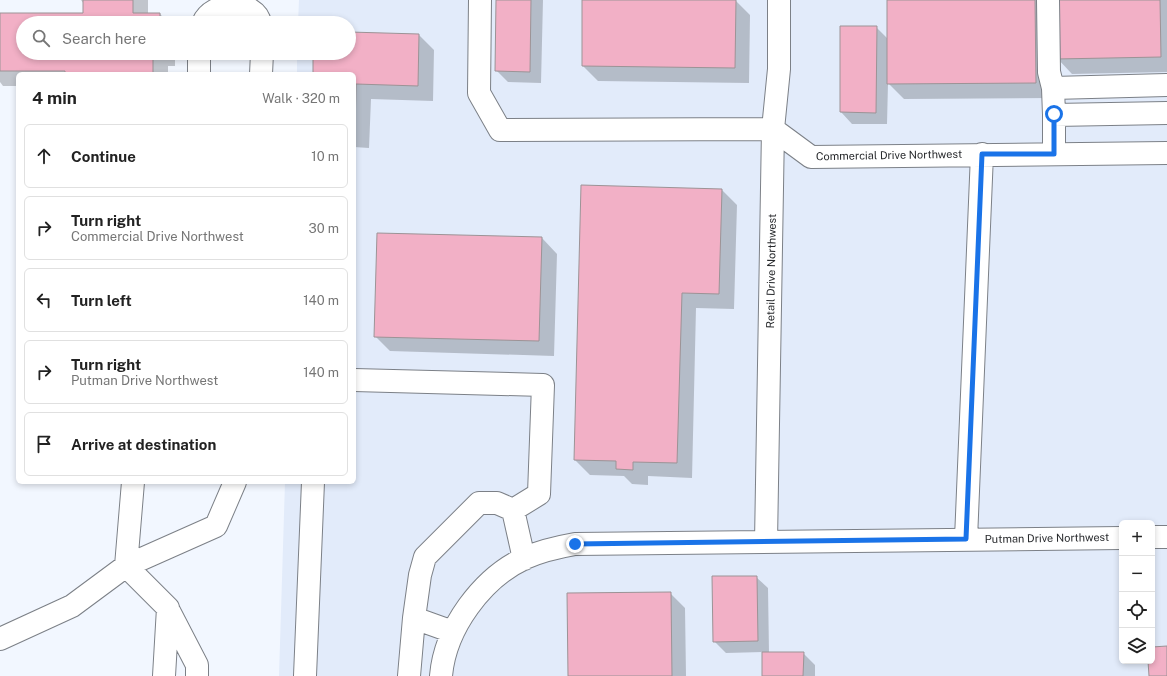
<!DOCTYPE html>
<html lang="en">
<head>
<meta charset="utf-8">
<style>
	:root { --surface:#fff; --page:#f2f2f2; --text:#222; --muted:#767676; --line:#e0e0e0 }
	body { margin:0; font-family:"Public Sans",sans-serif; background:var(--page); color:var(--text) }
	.controls { position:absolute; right:12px; bottom:12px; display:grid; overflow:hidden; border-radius:6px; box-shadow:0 2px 6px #0003 }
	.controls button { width:36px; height:36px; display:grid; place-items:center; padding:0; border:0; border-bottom:1px solid var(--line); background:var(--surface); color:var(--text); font:20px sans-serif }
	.stop { position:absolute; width:12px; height:12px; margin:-9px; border:3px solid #1a73e8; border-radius:50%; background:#fff }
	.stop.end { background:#1a73e8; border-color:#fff; box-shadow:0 1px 4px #0008 }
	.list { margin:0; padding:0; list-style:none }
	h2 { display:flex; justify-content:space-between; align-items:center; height:52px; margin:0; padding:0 16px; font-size:17px }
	h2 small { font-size:13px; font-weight:400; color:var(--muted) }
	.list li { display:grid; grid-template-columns:26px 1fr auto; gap:12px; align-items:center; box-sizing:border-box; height:64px; margin:0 8px 8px; padding:0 8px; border:1px solid var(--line); border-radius:6px }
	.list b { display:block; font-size:15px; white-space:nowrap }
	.list p { margin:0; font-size:13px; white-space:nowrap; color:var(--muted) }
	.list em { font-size:13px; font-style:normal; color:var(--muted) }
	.icon { flex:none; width:22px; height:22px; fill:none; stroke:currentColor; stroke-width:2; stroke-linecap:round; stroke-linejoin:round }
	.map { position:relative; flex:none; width:1167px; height:676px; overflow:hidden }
	.search { position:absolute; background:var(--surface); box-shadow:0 2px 6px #0003; left:16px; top:16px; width:340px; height:44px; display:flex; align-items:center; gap:10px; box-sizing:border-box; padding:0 14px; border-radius:22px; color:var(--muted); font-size:15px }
	.panel { position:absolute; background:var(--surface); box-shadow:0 2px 6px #0003; left:16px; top:72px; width:340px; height:412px; border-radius:6px }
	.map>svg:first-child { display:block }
	.built { fill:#e2ebfa; fill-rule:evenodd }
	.shadow { fill:#0003 }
	.building { fill:#f2b0c6; stroke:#9c9396 }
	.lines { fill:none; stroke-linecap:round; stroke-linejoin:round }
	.minor-casing { stroke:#7c8087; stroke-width:24 }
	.minor { stroke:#fff; stroke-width:22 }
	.route { stroke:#1a73e8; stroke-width:5 }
	.labels { text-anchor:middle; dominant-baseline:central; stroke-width:3; stroke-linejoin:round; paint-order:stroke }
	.street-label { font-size:11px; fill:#27292c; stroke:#fff }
</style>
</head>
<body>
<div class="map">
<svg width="1167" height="676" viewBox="0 0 1167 676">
	<rect width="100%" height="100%" fill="#f2f7ff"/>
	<!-- built -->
	<path class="built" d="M299,0H1167V676H279L285,482H354V74H297V53H349V23H298ZM1122,523H1152V661H1122Z"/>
	<!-- shadow -->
	<path class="shadow" d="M81,0H148V14H160L169,23H23V53H175V66H168V74H18V86H3L0,82V14H84V4Z
		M497,0H543L541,83L508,82L496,70Z
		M583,0H735L750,15L749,83L598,81L583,66Z
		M888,0H1037L1051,98L904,99L888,83L887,124H852L841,112L876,27L888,39Z
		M1055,0H1167V72L1072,74L1057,58Z
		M349,33L419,35L434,50L433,101L371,99L369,148L354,147V74H314V53H349Z
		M722,190L737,205L734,309L696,308L692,478L648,476V485L632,484L624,476L590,475L575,460Z
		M542,238L557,254L554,356L390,351L375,336Z
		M756,577L768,588L769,653H803L815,665V676H763V652L726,653L714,641Z
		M670,593L685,608L686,676H569Z"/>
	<!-- building -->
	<path class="building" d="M83,0H133V13H160V23H23V53H153V74H65V71H0V13H83Z
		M496,0H531L530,72L495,71Z
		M582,0H736L735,68L582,66Z
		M887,0H1035L1036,83L887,84Z
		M1054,0H1160L1161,57L1056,59Z
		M840,26H877L876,113L840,112Z
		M349,32L419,34L418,86L356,84L355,133L354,74H313V53H349Z
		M581,185L722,189L719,294L682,293L677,463L633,462V470L616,469V461L574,460Z
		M377,233L542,237L539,341L374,337Z
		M712,576H757L758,641L713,642Z
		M671,592L672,676H568L567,593Z
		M1167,646V676H1149L1148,661H1152V647Z
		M762,652H804L803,676H762Z"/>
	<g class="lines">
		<defs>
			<path id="minor" d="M480,0L479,93L500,130L773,129L811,157L1167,153
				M1048,0L1049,72L1053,88
				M203,23C213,0 256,0 260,23
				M199,74V53
				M261,74L262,53
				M1167,85L1053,88L1054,115L1167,113
				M1054,115V154
				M354,380L543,385L539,494L513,510L524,559
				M133,482L126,566L216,526L235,482
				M1152,537H1167
				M966,539L982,154
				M766,542L773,129L779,69V0
				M168,609L197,665V676
				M453,632L414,618L420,575L425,557L479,503H497L513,510
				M0,639L72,606L126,566L168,608L164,676
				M305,676L313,482
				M409,676L414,618
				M441,676C445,628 482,578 525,558C541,551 558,547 575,544L1122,538"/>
		</defs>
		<!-- minor casing -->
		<use href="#minor" class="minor-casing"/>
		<!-- minor -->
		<use href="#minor" class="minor"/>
	</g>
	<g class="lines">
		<!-- route -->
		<path class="route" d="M575,544L966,539L982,154H1054V114"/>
	</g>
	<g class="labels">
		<!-- street labels -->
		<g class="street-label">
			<text transform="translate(889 155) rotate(-1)">Commercial Drive Northwest</text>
			<text transform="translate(771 271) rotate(-89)">Retail Drive Northwest</text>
			<text transform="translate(1047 538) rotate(-1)">Putman Drive Northwest</text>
		</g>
	</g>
</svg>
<div class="controls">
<button>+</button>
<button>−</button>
<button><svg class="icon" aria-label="locate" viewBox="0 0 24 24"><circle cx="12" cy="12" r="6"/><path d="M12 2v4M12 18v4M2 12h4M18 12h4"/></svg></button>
<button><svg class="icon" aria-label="layers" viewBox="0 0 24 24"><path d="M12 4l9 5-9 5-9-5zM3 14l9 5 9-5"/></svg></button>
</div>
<div class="stop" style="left:1054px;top:114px"></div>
<div class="stop end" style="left:575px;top:544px"></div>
<div class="search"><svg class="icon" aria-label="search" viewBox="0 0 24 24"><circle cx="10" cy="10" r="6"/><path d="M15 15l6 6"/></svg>Search here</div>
<section class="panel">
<h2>4 min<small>Walk · 320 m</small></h2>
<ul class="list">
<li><svg class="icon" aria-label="ahead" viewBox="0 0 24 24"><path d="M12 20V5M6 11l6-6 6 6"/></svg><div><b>Continue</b></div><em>10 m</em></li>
<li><svg class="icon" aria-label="right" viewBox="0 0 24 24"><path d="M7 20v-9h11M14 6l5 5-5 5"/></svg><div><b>Turn right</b><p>Commercial Drive Northwest</p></div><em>30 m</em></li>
<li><svg class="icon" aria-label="left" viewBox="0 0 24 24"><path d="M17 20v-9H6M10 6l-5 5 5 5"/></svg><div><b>Turn left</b></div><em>140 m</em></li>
<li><svg class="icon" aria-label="right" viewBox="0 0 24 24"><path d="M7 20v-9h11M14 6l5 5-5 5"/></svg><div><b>Turn right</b><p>Putman Drive Northwest</p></div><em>140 m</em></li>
<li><svg class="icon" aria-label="arrive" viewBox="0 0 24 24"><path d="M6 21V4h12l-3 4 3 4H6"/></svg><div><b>Arrive at destination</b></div></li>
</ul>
</section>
</div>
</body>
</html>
